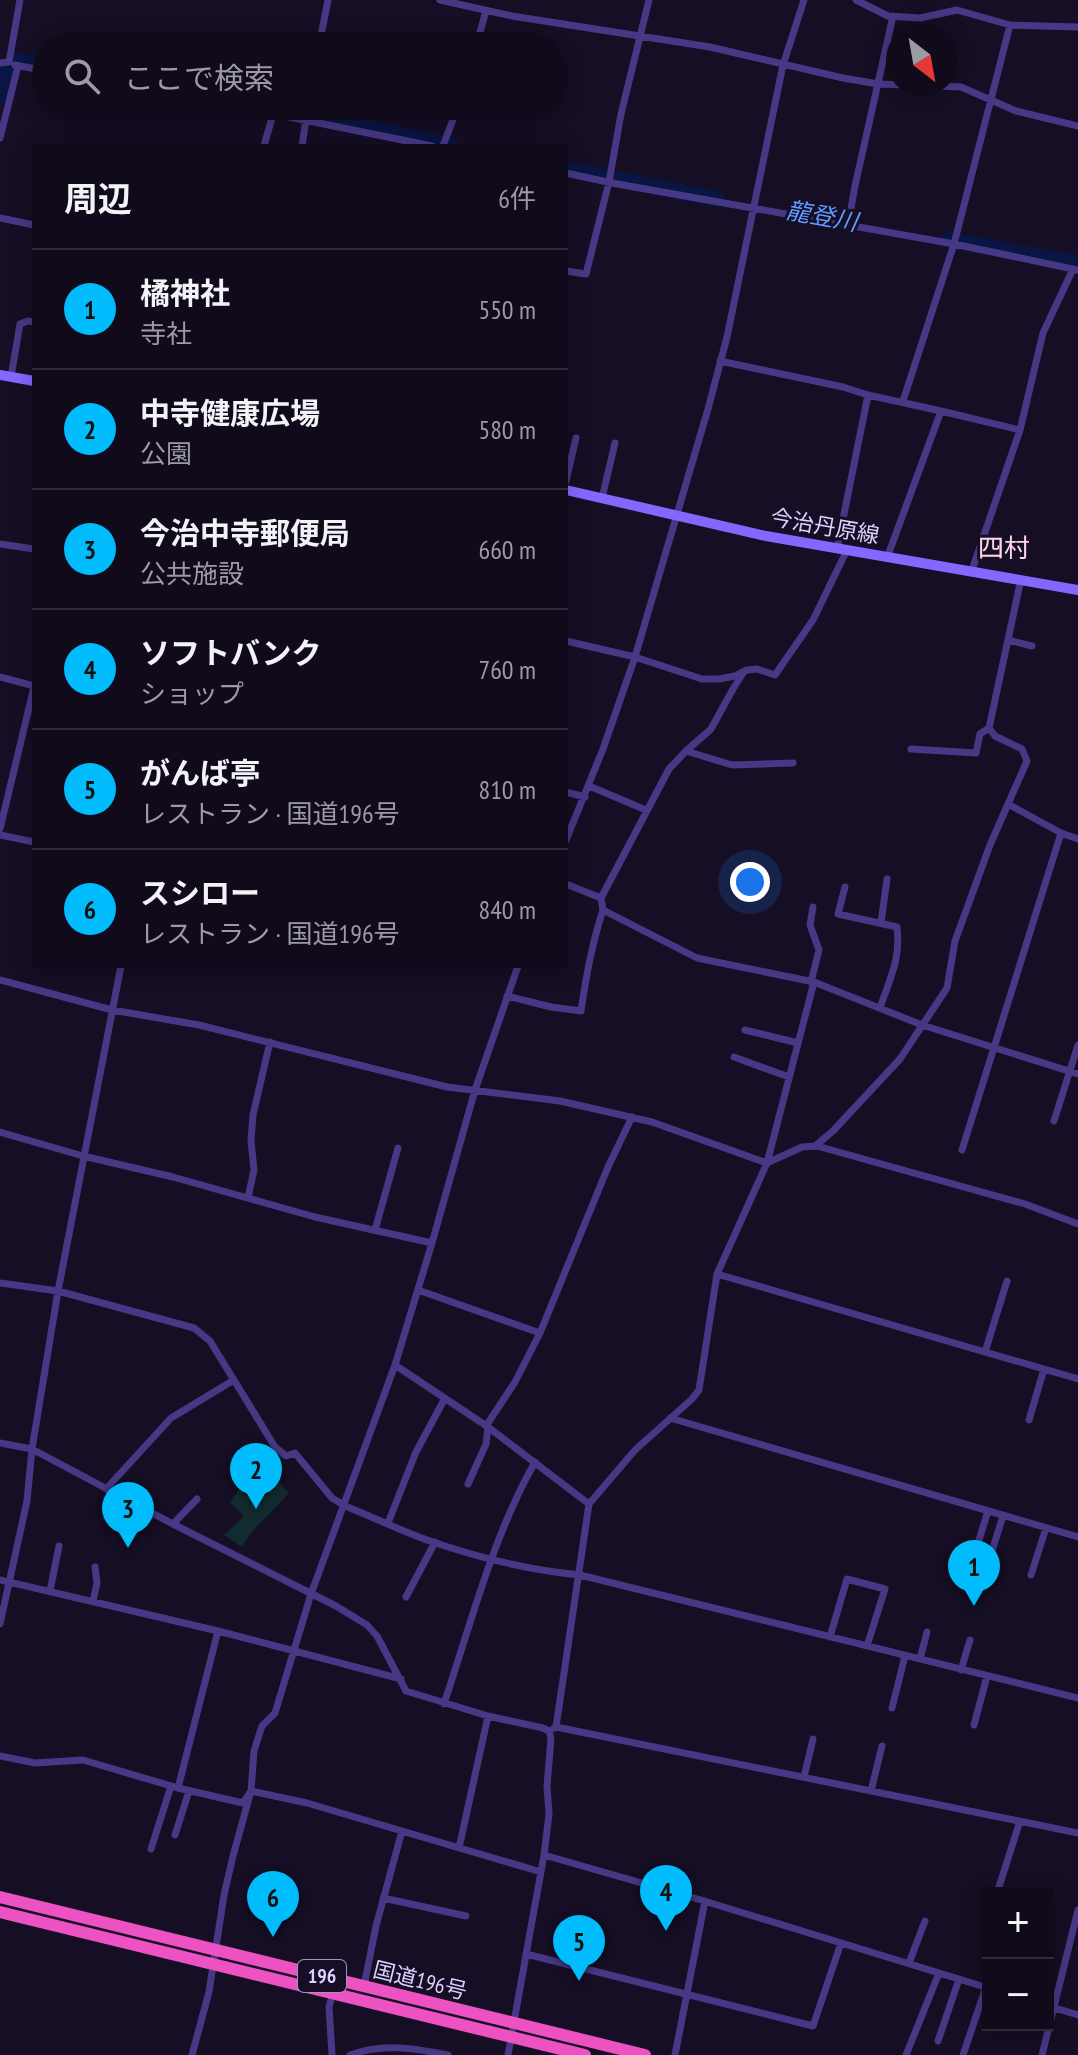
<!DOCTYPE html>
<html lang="ja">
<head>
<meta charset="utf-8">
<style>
	:root { --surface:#100a1b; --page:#191324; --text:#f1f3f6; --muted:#9c9aa3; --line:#302b3a; --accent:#00bcfc }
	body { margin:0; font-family:"PT Sans Narrow","Noto Sans JP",sans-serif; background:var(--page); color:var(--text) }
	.controls { position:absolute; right:24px; bottom:24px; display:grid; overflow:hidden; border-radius:0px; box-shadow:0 4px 20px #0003 }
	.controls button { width:72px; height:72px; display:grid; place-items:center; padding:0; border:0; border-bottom:2px solid var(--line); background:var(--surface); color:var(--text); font:40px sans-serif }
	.compass { position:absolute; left:886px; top:24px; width:72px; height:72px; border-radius:50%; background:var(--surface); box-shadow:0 4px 20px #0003; rotate:149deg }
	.you { position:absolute; left:750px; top:882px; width:28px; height:28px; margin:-20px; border:6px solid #fff; border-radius:50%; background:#1a73e8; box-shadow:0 0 0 12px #1a73e833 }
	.badge { display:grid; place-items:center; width:52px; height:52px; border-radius:50%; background:var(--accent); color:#111; font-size:26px; font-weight:700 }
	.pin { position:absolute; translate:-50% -66px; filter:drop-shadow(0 2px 4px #0008) }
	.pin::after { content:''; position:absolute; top:42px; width:28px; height:24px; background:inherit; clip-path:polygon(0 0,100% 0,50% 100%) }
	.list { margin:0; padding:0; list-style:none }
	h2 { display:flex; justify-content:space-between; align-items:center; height:104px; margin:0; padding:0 32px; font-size:34px }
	h2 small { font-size:26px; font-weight:400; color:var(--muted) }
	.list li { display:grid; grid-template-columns:52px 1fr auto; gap:24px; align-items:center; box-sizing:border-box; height:120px; padding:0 32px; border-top:2px solid var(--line) }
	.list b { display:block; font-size:30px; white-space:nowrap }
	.list p { margin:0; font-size:26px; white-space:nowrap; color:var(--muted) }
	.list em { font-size:26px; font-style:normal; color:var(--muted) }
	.icon { flex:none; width:44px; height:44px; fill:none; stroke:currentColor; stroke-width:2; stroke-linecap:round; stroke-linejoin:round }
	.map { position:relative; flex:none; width:1078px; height:2055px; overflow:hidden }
	.search { position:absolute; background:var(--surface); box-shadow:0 4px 20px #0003; left:32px; top:32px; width:536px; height:88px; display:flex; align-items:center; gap:20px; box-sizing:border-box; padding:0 28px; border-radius:44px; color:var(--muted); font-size:30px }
	.panel { position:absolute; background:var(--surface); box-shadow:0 4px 20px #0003; left:32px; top:144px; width:536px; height:824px; border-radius:0px }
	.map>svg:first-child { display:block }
	.green { fill:#112b2e }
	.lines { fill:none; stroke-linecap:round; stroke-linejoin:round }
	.river { stroke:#091542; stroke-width:16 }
	.minor { stroke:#463884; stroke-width:7 }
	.secondary { stroke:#8368ff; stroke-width:10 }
	.trunk { stroke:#ec52c2; stroke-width:12 }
	.labels { text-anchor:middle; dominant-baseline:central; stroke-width:6; stroke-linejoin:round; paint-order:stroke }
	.shield { fill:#150e24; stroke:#a196bd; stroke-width:2 }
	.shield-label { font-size:20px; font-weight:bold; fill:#ddd1ff }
	.street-label { font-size:22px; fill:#ddd1ff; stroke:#150e24 }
	.water-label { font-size:24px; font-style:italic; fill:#5f9cff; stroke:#150e24 }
	.quarter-label { font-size:26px; fill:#ffd3e8; stroke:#150e24 }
</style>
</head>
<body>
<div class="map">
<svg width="1078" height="2055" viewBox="0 0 1078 2055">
	<rect width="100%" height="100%" fill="#150e24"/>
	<!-- green -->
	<path class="green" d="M265,1470L270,1471L289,1493L251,1533L242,1547L224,1535L244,1516L230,1502C243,1488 240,1472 265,1470Z"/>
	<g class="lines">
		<!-- river -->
		<path class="river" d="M0,98L6,73L17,60L46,66
			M264,106L451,146
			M566,169L717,199
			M949,240L1078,263"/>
		<!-- minor -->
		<path class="minor" d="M440,0L512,16L710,47L843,78L878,84L961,87L1016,111L1078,126
			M856,0L888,16L920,18L957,10L1010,25L1078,27
			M319,46L328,0
			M476,46L486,11
			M0,63L9,62L20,0
			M15,65L46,71
			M235,106L432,146
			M0,138L18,66
			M264,146L273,114
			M302,146L308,106
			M443,146L458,106
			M566,173L612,183L954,244L1078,270
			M0,218L34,225
			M848,225L855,186L893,16
			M566,271L586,274L609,182L621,114L649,0
			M720,361L843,387L868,395
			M11,377L20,324L28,321L34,322
			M903,401L954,244L1010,25
			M941,411L1020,430
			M566,481L576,438
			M602,498L615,443
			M0,544L34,549
			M837,549L868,395L941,411L887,558
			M971,573L1020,430L1043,333L1073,269
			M1021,579L989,728L995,736L1022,749L1027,761L1008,804L1061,833L1078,839
			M1008,640L1032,646
			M566,641L635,657L702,679H719L735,676L747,670L757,669L775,675L813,620L847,550
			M0,677L34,686
			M911,749L976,753L980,734L989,728
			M686,751L711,729L733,689L743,673
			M589,786L646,810
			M566,792L585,797
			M0,829L34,687
			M0,835L34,842
			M566,840L603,749L635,657L708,409L727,337L783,65L804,0
			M566,884L601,898L603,910L697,958L814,982L922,1025L1078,1074
			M845,887L838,914L897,927C901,959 890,978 880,1008
			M601,898L669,769L686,751L732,765L793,763
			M881,923L887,879
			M0,980L112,1010L199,1025L447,1087L560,1101L652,1122L767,1163L802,1147L817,1146L1025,1204L1078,1224
			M811,982L819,950L810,925L813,907
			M507,996L551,1007L581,1011C586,976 592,943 603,910
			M745,1030L798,1043
			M734,1057L789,1077
			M1054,1121L1078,1045
			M0,1132L83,1156L173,1177L315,1217L432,1243
			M815,1146L833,1131L900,1059L947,988L955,941L990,845L1008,804
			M962,1150L1061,833
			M248,1198L254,1170L251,1141L253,1115L270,1042
			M375,1230L398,1148
			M717,1274L1078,1379
			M0,1283L58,1291L194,1328L210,1341L275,1447L286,1456L295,1453L332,1498L345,1506C373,1517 401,1531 430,1541C479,1558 529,1570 580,1575L1078,1698
			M418,1290L540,1333
			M985,1352L1007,1281
			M395,1365L488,1427L589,1504
			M670,1418L1078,1537
			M1029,1420L1044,1369
			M486,1426L515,1382L540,1333L608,1167L632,1117
			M0,1443L32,1449L173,1524L336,1606L367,1625L377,1636L406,1691L488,1716L543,1728L549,1731
			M468,1484L486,1444L488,1427
			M106,1489L171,1418L234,1380
			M388,1523L416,1452L445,1398
			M173,1524L197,1499
			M970,1569L988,1511
			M986,1570L1003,1516
			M1031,1575L1046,1528
			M0,1580L218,1631L401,1679
			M50,1591L59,1546
			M406,1597L435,1542
			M93,1601L97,1583L95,1567
			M0,1624L27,1501L32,1449L58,1291L121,966
			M830,1637L847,1579L885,1589L867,1646
			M920,1659L927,1632
			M961,1670L970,1640
			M444,1704C471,1623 493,1536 535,1462
			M892,1708L905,1656
			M974,1725L987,1676
			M556,1727L589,1504L635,1450L692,1399L699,1390L717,1274L767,1163L814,982
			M554,1728L556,1727L1078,1833
			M0,1756L35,1763L83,1760L178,1788L243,1803L251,1791L307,1803L541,1872
			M804,1777L813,1739
			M178,1788L218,1631
			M871,1791L882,1746
			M175,1835L189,1791
			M459,1848L488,1716
			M151,1849L171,1786
			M544,1855L701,1900L988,1988
			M997,1893L1020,1821
			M383,1898L466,1916
			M526,1954L813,2026L841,1943
			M909,1963L925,1921
			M364,1986L376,1926L402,1831
			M1048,2006L1078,2015
			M938,2041L959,1979
			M192,2055L209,1992L224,1895L233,1856L251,1791L254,1751L262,1726L275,1713L311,1594L395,1365L432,1243L475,1090L518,966
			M332,2055L329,2007L333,1993
			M350,2055C383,2043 414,2048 448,2055
			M508,2055L544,1855L549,1814L547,1786L551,1738L549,1731
			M675,2055L705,1901
			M906,2055L939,1973
			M963,2055L986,1987
			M1042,2055L1078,1910"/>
		<!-- secondary -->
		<path class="secondary" d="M0,375L34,381
			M566,490L766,536L1078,590"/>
		<!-- trunk -->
		<path class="trunk" d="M0,1897L645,2055
			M0,1912L585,2055"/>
	</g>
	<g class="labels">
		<!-- shield labels -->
		<rect class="shield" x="298" y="1960" width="48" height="32" rx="6"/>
		<g class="shield-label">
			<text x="322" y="1976">196</text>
		</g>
		<!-- street labels -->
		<g class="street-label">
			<text transform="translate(825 526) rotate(10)">今治丹原線</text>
			<text transform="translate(420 1980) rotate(14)">国道196号</text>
		</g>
		<!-- water labels -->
		<g class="water-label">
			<text transform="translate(822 216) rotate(10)">龍登川</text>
		</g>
		<!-- quarter labels -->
		<g class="quarter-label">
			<text x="1004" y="547">四村</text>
		</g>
	</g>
</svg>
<div class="controls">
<button>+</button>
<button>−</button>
</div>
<svg class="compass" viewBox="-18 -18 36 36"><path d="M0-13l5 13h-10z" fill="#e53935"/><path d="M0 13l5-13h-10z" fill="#9c9aa3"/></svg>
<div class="you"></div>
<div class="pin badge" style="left:974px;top:1606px">1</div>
<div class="pin badge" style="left:256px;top:1509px">2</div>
<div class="pin badge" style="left:128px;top:1548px">3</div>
<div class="pin badge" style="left:666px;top:1931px">4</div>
<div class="pin badge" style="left:579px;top:1981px">5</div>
<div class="pin badge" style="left:273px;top:1937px">6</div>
<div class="search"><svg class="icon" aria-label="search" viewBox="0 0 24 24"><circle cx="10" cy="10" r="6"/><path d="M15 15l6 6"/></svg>ここで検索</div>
<section class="panel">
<h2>周辺<small>6件</small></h2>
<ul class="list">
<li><span class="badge">1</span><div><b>橘神社</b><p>寺社</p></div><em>550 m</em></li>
<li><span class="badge">2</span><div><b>中寺健康広場</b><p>公園</p></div><em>580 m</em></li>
<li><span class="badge">3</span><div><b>今治中寺郵便局</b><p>公共施設</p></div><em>660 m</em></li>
<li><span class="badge">4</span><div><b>ソフトバンク</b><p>ショップ</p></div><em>760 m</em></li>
<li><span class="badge">5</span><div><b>がんば亭</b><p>レストラン · 国道196号</p></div><em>810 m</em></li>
<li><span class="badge">6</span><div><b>スシロー</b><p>レストラン · 国道196号</p></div><em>840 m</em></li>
</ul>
</section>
</div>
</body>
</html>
